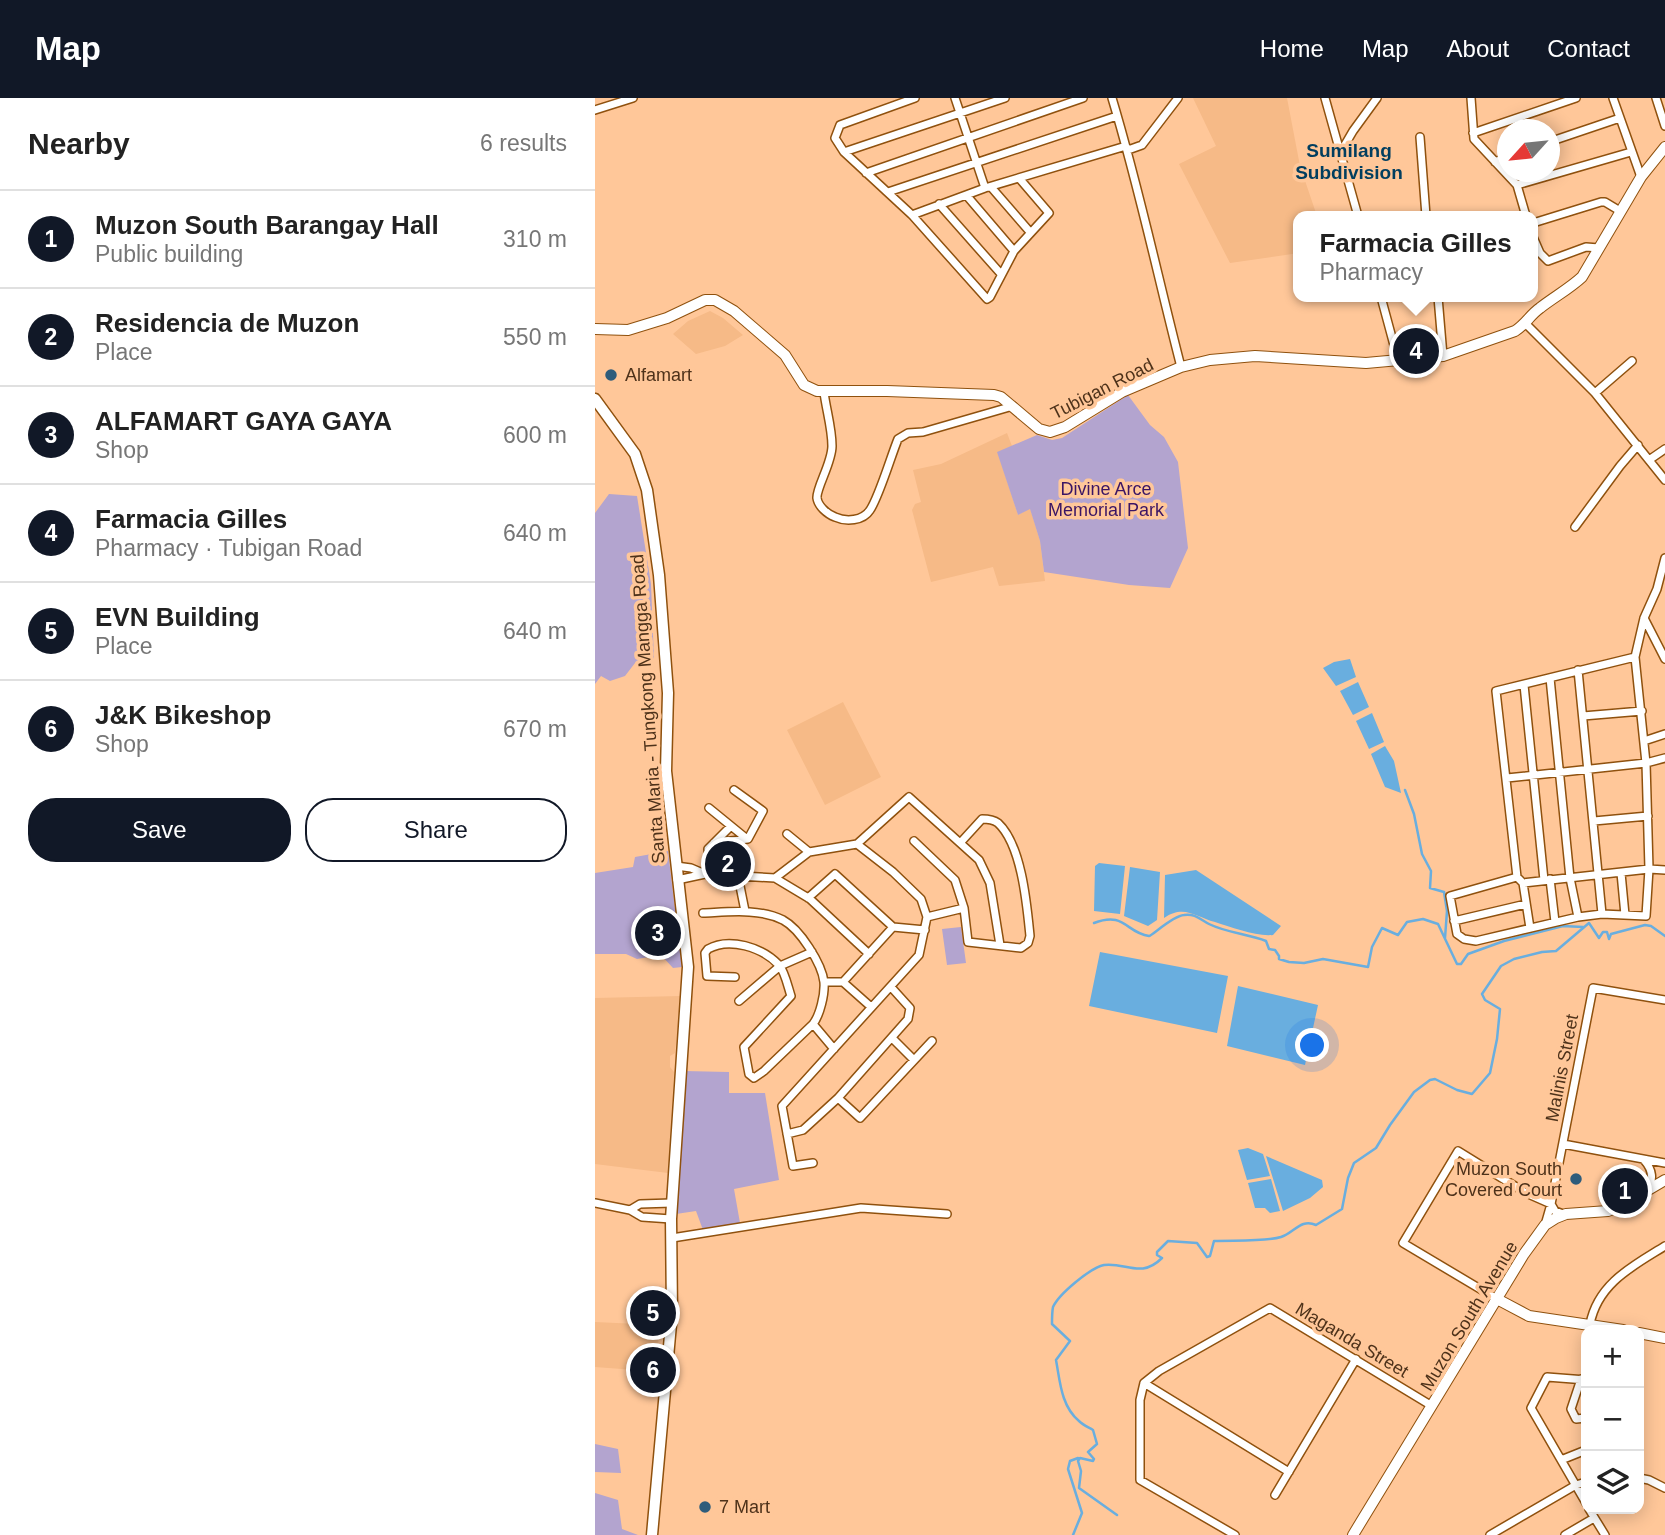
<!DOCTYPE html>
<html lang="en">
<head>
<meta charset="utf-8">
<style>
	:root { --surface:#fff; --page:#f6f6f6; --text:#222; --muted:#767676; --line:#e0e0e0; --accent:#111827 }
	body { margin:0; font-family:Arial,sans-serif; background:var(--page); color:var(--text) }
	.controls { position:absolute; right:21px; bottom:21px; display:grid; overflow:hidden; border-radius:14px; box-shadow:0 4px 18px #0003 }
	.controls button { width:63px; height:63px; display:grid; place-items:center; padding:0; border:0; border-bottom:2px solid var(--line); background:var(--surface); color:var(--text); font:35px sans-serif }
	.compass { position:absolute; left:902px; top:21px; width:63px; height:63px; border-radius:50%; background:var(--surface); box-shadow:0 4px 18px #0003; rotate:243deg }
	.you { position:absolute; left:718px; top:948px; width:24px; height:24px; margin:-18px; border:5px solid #fff; border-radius:50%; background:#1a73e8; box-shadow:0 0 0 10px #1a73e833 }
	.badge { display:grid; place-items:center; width:46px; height:46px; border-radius:50%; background:var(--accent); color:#fff; font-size:23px; font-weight:700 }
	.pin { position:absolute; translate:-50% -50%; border:4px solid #fff; box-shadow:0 2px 7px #0006 }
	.popup { position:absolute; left:698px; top:113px; width:245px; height:91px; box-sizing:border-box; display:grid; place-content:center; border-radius:14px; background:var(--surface); filter:drop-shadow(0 2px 5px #0005); font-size:23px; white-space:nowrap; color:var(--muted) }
	.popup b { font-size:26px; color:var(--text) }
	.popup::after { content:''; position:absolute; left:50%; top:100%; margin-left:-14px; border:14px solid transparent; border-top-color:var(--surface) }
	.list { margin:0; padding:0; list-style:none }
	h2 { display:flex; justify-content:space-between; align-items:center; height:91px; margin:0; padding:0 28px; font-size:30px }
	h2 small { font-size:23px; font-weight:400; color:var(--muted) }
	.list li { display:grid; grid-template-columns:46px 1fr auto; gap:21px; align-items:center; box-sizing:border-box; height:98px; padding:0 28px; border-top:2px solid var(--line) }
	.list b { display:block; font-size:26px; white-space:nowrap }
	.list p { margin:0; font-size:23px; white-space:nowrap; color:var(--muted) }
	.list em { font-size:23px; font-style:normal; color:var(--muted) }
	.actions { display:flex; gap:14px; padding:21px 28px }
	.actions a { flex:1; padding:16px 0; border:2px solid var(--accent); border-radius:28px; text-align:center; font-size:24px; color:var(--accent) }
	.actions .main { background:var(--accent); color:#fff }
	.icon { flex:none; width:38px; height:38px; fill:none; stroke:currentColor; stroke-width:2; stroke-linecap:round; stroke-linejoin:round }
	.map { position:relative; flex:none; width:1070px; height:1437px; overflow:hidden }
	header { display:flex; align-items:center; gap:42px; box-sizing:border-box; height:98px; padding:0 35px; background:var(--accent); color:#fff }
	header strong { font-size:33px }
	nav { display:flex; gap:38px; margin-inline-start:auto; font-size:24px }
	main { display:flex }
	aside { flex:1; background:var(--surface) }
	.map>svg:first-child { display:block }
	.built { fill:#f6ba87 }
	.green { fill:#b3a4cf }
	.water { fill:#69aedf }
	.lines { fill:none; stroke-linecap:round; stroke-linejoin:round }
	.stream { stroke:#69aedf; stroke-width:2.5 }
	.street-casing { stroke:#8f510e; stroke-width:10 }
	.secondary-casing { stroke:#8f510e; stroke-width:12 }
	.primary-casing { stroke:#8f510e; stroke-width:13 }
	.street { stroke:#fff; stroke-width:7 }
	.secondary { stroke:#fff; stroke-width:10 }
	.primary { stroke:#fff; stroke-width:10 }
	.poi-dot { fill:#2e5c7b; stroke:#ffc799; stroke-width:2.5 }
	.labels { text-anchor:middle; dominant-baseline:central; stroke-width:7; stroke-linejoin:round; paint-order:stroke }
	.poi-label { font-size:18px; fill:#4e321a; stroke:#ffc799; text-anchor:start }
	.street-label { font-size:18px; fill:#4e321a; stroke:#ffc799 }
	.park-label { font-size:18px; fill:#3b1564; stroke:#ffc799 }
	.neighbourhood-label { font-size:19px; font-weight:bold; fill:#013e5f; stroke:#ffc799 }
</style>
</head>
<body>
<header>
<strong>Map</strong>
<nav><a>Home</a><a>Map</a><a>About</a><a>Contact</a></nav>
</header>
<main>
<aside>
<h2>Nearby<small>6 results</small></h2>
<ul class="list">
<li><span class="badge">1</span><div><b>Muzon South Barangay Hall</b><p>Public building</p></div><em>310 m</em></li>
<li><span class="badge">2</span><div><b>Residencia de Muzon</b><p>Place</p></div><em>550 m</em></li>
<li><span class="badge">3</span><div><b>ALFAMART GAYA GAYA</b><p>Shop</p></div><em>600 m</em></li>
<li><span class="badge">4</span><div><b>Farmacia Gilles</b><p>Pharmacy · Tubigan Road</p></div><em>640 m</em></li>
<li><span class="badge">5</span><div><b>EVN Building</b><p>Place</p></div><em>640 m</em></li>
<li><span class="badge">6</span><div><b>J&amp;K Bikeshop</b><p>Shop</p></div><em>670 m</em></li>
</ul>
<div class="actions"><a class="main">Save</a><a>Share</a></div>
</aside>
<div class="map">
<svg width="1070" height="1437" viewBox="0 0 1070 1437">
	<rect width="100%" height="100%" fill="#ffc799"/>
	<!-- built -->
	<path class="built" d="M598,0H692L705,68L722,118H704V155L635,165L584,66L621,48Z
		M115,213L128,220L148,237L130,248L101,256L78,236L93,223Z
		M412,335L417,348L403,355L423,417L435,410L445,443L450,483L404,488L398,469L336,484L317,412L320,406L326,404L318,372L346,366Z
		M248,604L286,679L230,707L192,632Z
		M86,898L80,955L75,958V969L79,974L73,1075L0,1066V900Z
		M0,1224L64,1227L62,1283L39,1282L40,1272L0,1269Z"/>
	<!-- green -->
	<path class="green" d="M533,297L555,327L569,339L583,364L593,450L575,490L534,487L449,474L445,443L435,411L423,417L402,354L442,337L457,342L467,340Z
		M14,396L42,398L56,486L59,562L40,565L30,578L15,583L6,578L0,586V415Z
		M73,753L87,869L78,870L66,857L42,861L31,856H0V775L38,769L40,759Z
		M366,829L371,865L352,867L347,831Z
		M89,973L134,974V995H170L184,1082L139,1091L145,1125L108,1132L101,1113L81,1116Z
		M0,1346L23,1351L26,1375L0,1374Z
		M0,1395L23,1402L27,1431L43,1437H0Z"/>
	<!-- water -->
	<path class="water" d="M755,561L761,579L741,588L728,570L739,564Z
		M763,584L774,609L758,617L745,593Z
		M777,615L789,644L774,651L761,623Z
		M790,648L799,663L806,695L790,689L776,656Z
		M504,765L530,768L525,816L499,813L500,768Z
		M535,769L565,774L562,822L553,828L529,818Z
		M601,772L686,828L678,837C662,839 636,829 620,824C601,819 589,806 569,820L570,777Z
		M505,854L633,878L622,935L494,908Z
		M643,888L723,907L710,967L632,948Z
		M653,1050L668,1056L675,1078L652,1082L643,1052Z
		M671,1058L727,1082L728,1089L715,1100L688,1113Z
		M676,1081L685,1113L675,1115L670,1110H660L653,1085Z"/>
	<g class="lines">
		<!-- stream -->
		<path class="stream" d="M810,692L819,716L827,756L836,773L835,790L849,794L852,813L850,840
			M499,825C530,813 531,835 554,838C557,838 577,818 589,817C600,815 606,822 614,826C632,835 654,836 671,843L674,851L680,852L684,858V861L694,864L709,865L728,861L773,869L777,849L787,830L803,837L812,824L828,821L843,826L862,866H866L873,856L909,843L968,828L988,829
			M522,1417L484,1390L486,1373L483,1363L485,1360L498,1363L499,1361L493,1354L502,1346L498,1332C493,1329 488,1327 484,1323C466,1308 465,1283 461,1262L475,1243L457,1226C457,1221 457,1214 458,1209C464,1196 495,1170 509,1167C531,1164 546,1181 567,1160L562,1157V1154L573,1143L602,1145L612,1159L615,1158L619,1143C637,1142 670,1144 686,1139C699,1135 706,1120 721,1127L747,1111L753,1080L759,1065L781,1050L795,1027L819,994L835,982L840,981L862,992L877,996L895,975L902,941L905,911L890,902L887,896L906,868L919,861L947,854L961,853L994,825L1004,840L1008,834H1012L1014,841L1016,836L1050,827L1056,828L1070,838
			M478,1437L487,1415L473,1371L475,1363L483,1360"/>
		<defs>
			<path id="street" d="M320,0L245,27L240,40L249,54L317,117L392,201L395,199L419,153L454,115L424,80
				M360,0L390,90
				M517,0C544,89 563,180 586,269
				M730,0L763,118
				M876,0L879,41L922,87L931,118
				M1018,0L1046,79
				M1061,0L1070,28
				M0,12L38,0
				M878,35L981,0
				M825,39L831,118
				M954,44L1025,20
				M533,52L547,47L583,0
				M249,54L410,0
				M744,57L758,33L782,0
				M900,64L912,59
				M271,75L488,0
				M922,87L1036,54
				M396,89L435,134
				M293,94L522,18
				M372,98L419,153
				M344,106L406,176
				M317,117L390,90L531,48
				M938,125L1006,104H1010L1025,113
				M938,139L945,155L953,163L991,149L1004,150
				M786,199L803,262
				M843,199L848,258
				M931,226L1000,295L1070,382
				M229,294C231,311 237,330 237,348C237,365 221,390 222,400C223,408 232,416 240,419C251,424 268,423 275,412C284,399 296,358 303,341L313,335L328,334L418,308
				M1000,295L1037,263
				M1054,362L1070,351
				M980,429L1025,368L1043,347
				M1049,520L1070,561
				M983,572L1007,816
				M955,580L975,780L983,819
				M929,587L949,782
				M988,618L1047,613
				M1049,643L1070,636
				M912,680L1051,665L1070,660
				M114,710L152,741
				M999,723L1053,718
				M192,736L214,754
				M319,743L360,782L369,810L373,844L426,850L433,845L435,838C432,808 427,747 403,725C399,722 392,721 387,721L366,744
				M119,745L153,741L168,713L139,692
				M81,768L96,770L110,776
				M1026,775L1030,817
				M116,776L113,751L135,729
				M143,778L150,813
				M922,779L855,798L862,836L869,841L881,843L983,819L1007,816L1051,818L1054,771L1051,665L1040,559L1049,520L1062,491L1070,460
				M180,780L215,801L274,856
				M955,781L960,824
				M82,782L110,776L180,780L214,754L262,746L314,699L384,762L395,785L405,847
				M928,785L1054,771L1070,772
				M213,800L240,776L298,829
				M108,815C133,814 164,810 188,822C205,831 227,866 229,884C230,896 225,917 218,926L169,973L159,980L154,976L149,949L196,898C193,889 190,874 184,867C167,849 134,839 113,851L110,855L112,878L140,879
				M332,819L369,810
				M859,823L931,806
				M935,830L928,785L922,779L901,593L1040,559
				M229,884H248
				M144,903L185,868L217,854
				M275,908L248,884L298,829L330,832
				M218,926L239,951
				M297,940L319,962
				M243,1000L265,1020L337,943
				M192,1036L208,1032L243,1000L313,921L315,910L296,889
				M968,1046L1070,1065
				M1049,1062C1057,1071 1060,1082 1051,1092
				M218,1065L198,1068L187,1008L324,857L332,819L326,801L298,774L262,746
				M0,1105L35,1112L47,1119L76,1121
				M35,1112L45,1106L77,1105
				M950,1127L956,1106L998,890L1070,902
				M77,1140L266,1110L352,1116
				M902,1201L808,1145L863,1053L931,1095L956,1106L960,1113L968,1116
				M995,1226C1003,1185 1038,1168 1070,1148
				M986,1281L976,1311L981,1321L991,1320
				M991,1282L952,1279L936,1310L991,1405
				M549,1285L694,1374
				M966,1362L991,1352
				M1044,1380L1054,1382L1070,1390
				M680,1397L761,1261
				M994,1411L1010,1437
				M640,1437L545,1382V1302L549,1285L564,1273L675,1210L837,1308
				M895,1437L981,1387L991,1384
				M970,1437L999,1420"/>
			<path id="secondary" d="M0,231L33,232L72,220L110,202H120L139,213L190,257L209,287L222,293H292L399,297L406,299L444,331L455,334L470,329L527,294L586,269L615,262L660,258L771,265L848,258L920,233C931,226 935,217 945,210C959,199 974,191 987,179L1046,79L1070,49
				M902,1201L934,1218L1028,1232
				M1044,1235L1070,1240
				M758,1437L929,1156L950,1127L961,1120L971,1116L1013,1113L1026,1108L1070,1082"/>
			<path id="primary" d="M0,301L40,356L52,392L64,477L73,595L71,673L93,869L76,1121L77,1215L57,1437"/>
		</defs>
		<!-- street casing -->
		<use href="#street" class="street-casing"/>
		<!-- secondary casing -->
		<use href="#secondary" class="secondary-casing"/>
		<!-- primary casing -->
		<use href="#primary" class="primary-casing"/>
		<!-- street -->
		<use href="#street" class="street"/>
		<!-- secondary -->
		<use href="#secondary" class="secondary"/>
		<!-- primary -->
		<use href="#primary" class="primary"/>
	</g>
	<!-- markers -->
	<g class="poi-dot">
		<circle cx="16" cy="277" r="7"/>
		<circle cx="981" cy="1081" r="7"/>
		<circle cx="110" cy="1409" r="7"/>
	</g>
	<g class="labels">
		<!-- poi labels -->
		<g class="poi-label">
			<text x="30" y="277">Alfamart</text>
			<text x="967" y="1071" text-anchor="end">Muzon South<tspan x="967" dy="21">Covered Court</tspan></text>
			<text x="124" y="1409">7 Mart</text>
		</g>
		<!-- street labels -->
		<g class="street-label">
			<text transform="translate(507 291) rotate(-27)">Tubigan Road</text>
			<text transform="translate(53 611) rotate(-94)">Santa Maria - Tungkong Mangga Road</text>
			<text transform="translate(967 970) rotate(-79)">Malinis Street</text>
			<text transform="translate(874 1218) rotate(-59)">Muzon South Avenue</text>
			<text transform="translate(757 1242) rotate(31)">Maganda Street</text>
		</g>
		<!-- park labels -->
		<g class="park-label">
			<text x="511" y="391">Divine Arce<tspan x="511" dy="21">Memorial Park</tspan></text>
		</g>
		<!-- neighbourhood labels -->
		<g class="neighbourhood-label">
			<text x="754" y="52">Sumilang<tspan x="754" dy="22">Subdivision</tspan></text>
		</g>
	</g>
</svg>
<div class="controls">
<button>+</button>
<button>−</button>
<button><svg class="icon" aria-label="layers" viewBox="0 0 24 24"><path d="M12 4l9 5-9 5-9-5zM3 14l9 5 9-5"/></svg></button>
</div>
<svg class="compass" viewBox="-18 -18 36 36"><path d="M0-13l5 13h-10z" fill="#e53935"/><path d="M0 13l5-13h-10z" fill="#767676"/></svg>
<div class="you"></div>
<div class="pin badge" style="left:1030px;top:1093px">1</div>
<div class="pin badge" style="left:133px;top:766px">2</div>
<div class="pin badge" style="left:63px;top:835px">3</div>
<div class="pin badge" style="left:821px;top:253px">4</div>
<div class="popup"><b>Farmacia Gilles</b>Pharmacy</div>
<div class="pin badge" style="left:58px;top:1215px">5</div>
<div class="pin badge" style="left:58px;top:1272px">6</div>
</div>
</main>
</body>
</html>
